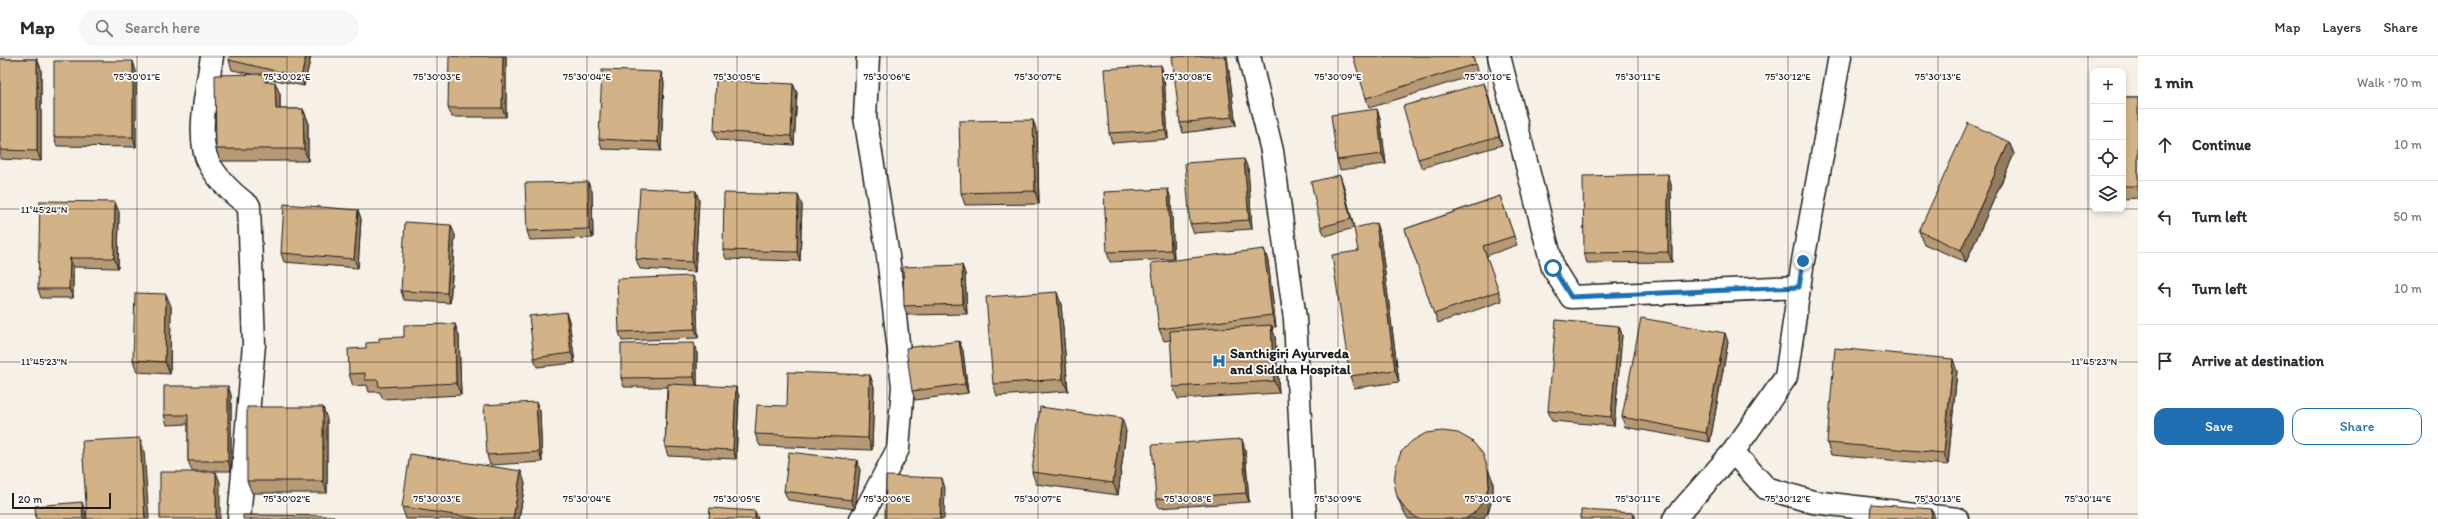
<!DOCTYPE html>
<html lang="en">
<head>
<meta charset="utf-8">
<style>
	:root { --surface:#fff; --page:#f7f7f7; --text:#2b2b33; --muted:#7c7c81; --line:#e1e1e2; --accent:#1f6fb2 }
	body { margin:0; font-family:Itim,sans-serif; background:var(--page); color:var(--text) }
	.controls { position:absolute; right:12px; top:12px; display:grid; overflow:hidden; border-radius:8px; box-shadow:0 2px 6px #0003 }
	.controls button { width:36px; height:36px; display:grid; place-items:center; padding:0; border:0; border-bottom:1px solid var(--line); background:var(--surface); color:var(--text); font:20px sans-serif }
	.scale { position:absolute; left:12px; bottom:10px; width:99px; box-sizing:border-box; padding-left:4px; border:2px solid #1c1c1c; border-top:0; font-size:11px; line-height:14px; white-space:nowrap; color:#1c1c1c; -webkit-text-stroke:3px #fff; paint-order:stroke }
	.stop { position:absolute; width:12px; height:12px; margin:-9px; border:3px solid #1f6fb2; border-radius:50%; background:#fff }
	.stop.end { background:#1f6fb2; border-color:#fff; box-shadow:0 1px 4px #0008 }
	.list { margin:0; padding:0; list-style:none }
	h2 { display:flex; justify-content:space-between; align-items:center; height:52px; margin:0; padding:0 16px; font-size:17px }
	h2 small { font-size:13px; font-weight:400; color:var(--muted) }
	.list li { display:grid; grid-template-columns:26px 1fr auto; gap:12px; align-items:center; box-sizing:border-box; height:72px; padding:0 16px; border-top:1px solid var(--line) }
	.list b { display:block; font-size:15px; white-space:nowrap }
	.list em { font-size:13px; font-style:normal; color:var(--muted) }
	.actions { display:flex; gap:8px; padding:12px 16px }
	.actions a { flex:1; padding:9px 0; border:1px solid var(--accent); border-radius:12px; text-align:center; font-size:14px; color:var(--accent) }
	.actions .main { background:var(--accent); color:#fff }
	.icon { flex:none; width:22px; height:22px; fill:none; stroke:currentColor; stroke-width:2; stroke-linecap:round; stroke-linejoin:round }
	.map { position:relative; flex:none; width:2138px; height:463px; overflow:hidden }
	header { display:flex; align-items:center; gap:24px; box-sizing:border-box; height:56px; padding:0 20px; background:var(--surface); border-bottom:1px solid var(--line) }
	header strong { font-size:19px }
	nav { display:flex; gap:22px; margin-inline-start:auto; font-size:14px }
	.search { width:280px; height:36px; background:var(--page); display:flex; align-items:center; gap:10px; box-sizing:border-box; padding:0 14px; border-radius:22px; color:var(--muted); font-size:15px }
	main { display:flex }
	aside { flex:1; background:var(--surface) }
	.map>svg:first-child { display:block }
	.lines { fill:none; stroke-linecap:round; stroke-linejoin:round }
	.minor-casing { stroke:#1c1c1c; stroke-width:25 }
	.minor { stroke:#fff; stroke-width:22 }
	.wall { fill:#b69974; stroke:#1c1c1c }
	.shaded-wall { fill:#947d5e; stroke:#1c1c1c }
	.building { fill:#d4b287; stroke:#1c1c1c }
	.route { stroke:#1f6fb2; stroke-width:5 }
	.ticks { fill:none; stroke:#1c1c1c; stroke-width:1; stroke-opacity:0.45 }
	.labels { text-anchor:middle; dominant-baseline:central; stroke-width:3.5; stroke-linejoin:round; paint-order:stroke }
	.poi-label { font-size:14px; font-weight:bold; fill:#1c1c1c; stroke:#fff; text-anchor:start }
	.ticks-label { font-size:10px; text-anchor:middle; fill:#1c1c1c; stroke:#fff; stroke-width:3.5; stroke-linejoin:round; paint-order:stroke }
</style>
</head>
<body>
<header>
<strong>Map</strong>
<div class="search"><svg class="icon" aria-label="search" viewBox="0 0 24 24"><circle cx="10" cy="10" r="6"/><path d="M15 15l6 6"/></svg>Search here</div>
<nav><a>Map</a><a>Layers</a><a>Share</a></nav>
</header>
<main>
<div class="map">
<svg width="2138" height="463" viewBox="0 0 2138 463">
	<rect width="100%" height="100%" fill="#f6f0e7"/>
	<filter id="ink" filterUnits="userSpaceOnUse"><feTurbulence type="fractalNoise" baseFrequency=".025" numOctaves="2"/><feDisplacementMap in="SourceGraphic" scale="8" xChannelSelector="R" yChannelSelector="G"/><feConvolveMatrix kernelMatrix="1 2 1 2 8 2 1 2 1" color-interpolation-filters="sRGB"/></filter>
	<g filter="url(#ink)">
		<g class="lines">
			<defs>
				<path id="minor" d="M212,0C208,28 195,83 209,107C218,124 234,139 249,150L254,288L239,463
					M1249,0L1272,95L1295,263L1305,463
					M1499,0L1553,212L1571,241L1799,231
					M1733,396L1766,432L1813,446L1957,463
					M861,463L898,393L903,330L888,200L865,61L868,0
					M1674,463L1733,396L1786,321L1803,205L1840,0"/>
			</defs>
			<!-- minor casing -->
			<use href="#minor" class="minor-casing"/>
			<!-- minor -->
			<use href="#minor" class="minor"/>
		</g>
		<!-- wall -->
		<path class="wall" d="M311,0L304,30L266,22L268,26L280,38V53H303L308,65V105H220L216,93L252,18L232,14L229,4Z
			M506,0V61H452L448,52Z
			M1227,0L1236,70L1183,77L1180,67Z
			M1473,0L1478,18L1369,52L1366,42Z
			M0,3H37L41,13V105L0,103Z
			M1161,9L1164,19L1168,83L1112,87L1109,77Z
			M136,15V91L57,90L54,81Z
			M661,16L664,26L661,95L602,93L599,83Z
			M1484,27L1487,36L1502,89L1422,112L1418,103Z
			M793,28L797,37L794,89L717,84L714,75Z
			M2123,41H2138V142L2123,143Z
			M1377,53L1380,62L1386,108L1340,114L1337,104Z
			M1033,64L1037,76L1039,148L965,149L961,137Z
			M2009,86L2014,98L1966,206L1924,188L1919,175Z
			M1248,112L1252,173L1194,177L1190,168Z
			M1343,128L1354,172L1325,180L1321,171Z
			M1671,128L1672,206L1587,207L1584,197Z
			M592,135L593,182L530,184L527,175Z
			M1500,140L1517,189L1486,200L1502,245L1438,267L1405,173Z
			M1171,143L1174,203L1110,206L1107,196Z
			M699,144L695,216L640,213L636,203Z
			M802,149L800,205L726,203L723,194Z
			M358,154L361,163L358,212L284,206L281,197Z
			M119,156L118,212L73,211V242H41L38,233Z
			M455,179L450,247L404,244L401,235Z
			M1380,179L1399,326L1354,332L1350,320L1358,195Z
			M1264,193L1268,205L1276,271H1272L1275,281L1279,337L1178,343L1173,331L1171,284L1164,285L1159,273Z
			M962,209L965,218L967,258L907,259L904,250Z
			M696,229L698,282L622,285L619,276Z
			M1061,248L1068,335L997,340L993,328Z
			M171,250L170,318L137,316L133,304Z
			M566,256L569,265L575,307L537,311L534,302Z
			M455,268L459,280L461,339L383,343L380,336H369L367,329L353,330L349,318L366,292L379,286L404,281Z
			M1619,270L1622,279L1614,370L1552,365L1548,355Z
			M959,285L963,295L968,337L915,344L912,335Z
			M1728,286L1710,386L1625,371L1622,361Z
			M697,297V329L739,340L736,403L668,400L665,391L667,331H624L621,322Z
			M1957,315L1948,409L1831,399L1827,387Z
			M870,319L874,331L872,394L760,390L755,378L787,350Z
			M228,330L231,339V415H192L188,405V368L167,369L164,359Z
			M536,346L540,355L542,406L490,409L487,399Z
			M327,363V437H252L247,425Z
			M1126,375L1118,439L1036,428L1032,416Z
			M1245,393L1249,446L1159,452L1156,443Z
			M860,414L855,453L788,444L784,435Z
			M1493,425V441L1488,456L1483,463H1408L1402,452L1397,440Z
			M525,427L519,463H406L402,451Z"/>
		<!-- shaded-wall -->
		<path class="shaded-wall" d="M306,0H311L304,30L301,21Z
			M503,0H506V61L502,52Z
			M1225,0H1227L1236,70L1232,61Z
			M37,3L41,13V105L37,95Z
			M133,5L136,15V91L133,81Z
			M1161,9L1164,19L1168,83L1165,74Z
			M661,16L664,26L661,95L658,86Z
			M265,18L269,30L265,26Z
			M275,26L280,38V65L276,53Z
			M1484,27L1487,36L1502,89L1499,80Z
			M793,28L797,37L794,89L791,80Z
			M303,53L308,65V105L304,93Z
			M1377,53L1380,62L1386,108L1382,98Z
			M1033,64L1037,76L1039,148L1035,135Z
			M2009,86L2014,98L1966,206L1961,194Z
			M1244,103L1248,112L1252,173L1249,164Z
			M1668,118L1671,128L1672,206L1668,196Z
			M1340,119L1343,128L1354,172L1351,163Z
			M588,126L592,135L593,182L589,173Z
			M1168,133L1171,143L1174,203L1171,194Z
			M696,135L699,144L695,216L692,206Z
			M798,139L802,149L800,205L797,196Z
			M115,146L119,156L118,212L114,202Z
			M358,154L361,163L358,212L354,203Z
			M1376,167L1380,179L1399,326L1395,314Z
			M451,169L455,179L450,247L447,237Z
			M1264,193L1268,205L1276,271L1272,259Z
			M70,202L73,211V242L69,233Z
			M962,209L965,218L967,258L963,248Z
			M692,220L696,229L698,282L695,273Z
			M1057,236L1061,248L1068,335L1063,323Z
			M166,238L171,250L170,318L165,306Z
			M566,256L569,265L575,307L571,297Z
			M455,268L459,280L461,339L456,327Z
			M1271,269L1275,281L1279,337L1274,325Z
			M1619,270L1622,279L1614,370L1611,361Z
			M1725,277L1728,286L1710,386L1706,377Z
			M959,285L963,295L968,337L965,328Z
			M694,287L697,297V331L694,321Z
			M1953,303L1957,315L1948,409L1944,397Z
			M870,319L874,331L872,394L868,382Z
			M228,330L231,339V415L228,405Z
			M736,331L739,340L736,403L733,394Z
			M536,346L540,355L542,406L539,396Z
			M323,351L327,363V437L323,425Z
			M1122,362L1126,375L1118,439L1113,427Z
			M140,382L144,394L149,463H145Z
			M1242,383L1245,393L1249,446L1246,437Z
			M857,404L860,414L855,453L851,444Z
			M1488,413L1493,425V441L1488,456L1483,463H1465Z
			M521,415L525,427L519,463H513Z
			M216,416L220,426V463H216Z
			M942,422L945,432L944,463H940Z
			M82,446L85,455L86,463H83Z
			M1932,453L1935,462V463H1931Z
			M755,455L758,463H755Z
			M1634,457L1636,463H1633Z"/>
		<!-- building -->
		<path class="building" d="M230,0H306L301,21L229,4Z
			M449,0H503L502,52H448Z
			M1172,0H1225L1232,61L1180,67Z
			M1353,0H1472L1475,8L1366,42Z
			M0,3H37V95L0,94Z
			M54,5H133V81H54Z
			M1161,9L1165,74L1109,77L1104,13Z
			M602,14L661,16L658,86L599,83Z
			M265,18V26H275L276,53H303L304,93H216L215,19Z
			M716,24L793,28L791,80L714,75Z
			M1484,27L1499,80L1418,103L1403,50Z
			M2123,41H2138V130H2123Z
			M1377,53L1382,98L1337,104L1331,59Z
			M1033,64L1035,135L961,137L959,65Z
			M1968,67L2009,86L1961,194L1919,175Z
			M1244,103L1249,164L1190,168L1185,107Z
			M1668,118V196L1584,197L1583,120Z
			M1340,119L1351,163L1321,171L1311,126Z
			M588,126L589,173L527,175L525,127Z
			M640,132L696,135L692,206L636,203Z
			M1168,133L1171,194L1107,196L1104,136Z
			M724,137L798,139L797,196L723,194Z
			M1500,140L1514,180L1483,190L1499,235L1434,258L1405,173Z
			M40,145L115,146L114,202H70L69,233H38Z
			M284,148L358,154L354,203L281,197Z
			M405,166L451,169L447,237L401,235Z
			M1376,167L1395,314L1350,320L1332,199L1358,195L1354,172Z
			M1264,193L1272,259L1159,273L1151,207Z
			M962,209L963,248L904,250L903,211Z
			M692,220L695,273L619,276L617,223Z
			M1057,236L1063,323L993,328L986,241Z
			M135,237L166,238L165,306L133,304Z
			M566,256L571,297L534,302L529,260Z
			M1641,262L1725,277L1706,377L1622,361Z
			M1556,264L1619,270L1611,361L1548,355Z
			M455,268L456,327L379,331L378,324H365V317L349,318L348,293L366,292V287L379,286V282L404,281V269Z
			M1271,269L1274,325L1173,331L1170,275Z
			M959,285L965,328L912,335L906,292Z
			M694,287V321L621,322V288Z
			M1835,292L1953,303L1944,397L1827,387Z
			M788,316L870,319L868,382L755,378L757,349L787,350Z
			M668,328L736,331L733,394L665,391Z
			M164,330H228V405H188V359H164Z
			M536,346L539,396L487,399L484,349Z
			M247,351H323V425H247Z
			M1040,351L1122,362L1113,427L1032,416Z
			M1442,375L1458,377L1472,385L1483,398L1488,413L1489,429L1484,444L1474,457L1465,463H1418L1405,453L1397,440L1394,426L1396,410L1401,396L1412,385L1426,377Z
			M140,382L145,463H87L82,385Z
			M1242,383L1246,437L1156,443L1152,389Z
			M789,396L857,404L851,444L784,435Z
			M410,398L521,415L513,463H481L402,451Z
			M160,416H216V463H160Z
			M886,420L942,422L940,463H885Z
			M82,446L83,463H36L35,450Z
			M1871,448L1932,453L1931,463H1870Z
			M710,452L755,455V463H709Z
			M1581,454L1634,457L1633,463H1581Z
			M243,459L334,460V463H243Z"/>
	</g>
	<g class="lines" filter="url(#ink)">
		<!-- route -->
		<path class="route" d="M1553,212L1571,241L1799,231L1803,205"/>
	</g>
	<!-- ticks -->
	<path class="ticks" d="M137,0V463M287,0V463M437,0V463M587,0V463M737,0V463M887,0V463M1038,0V463M1188,0V463M1338,0V463M1488,0V463M1638,0V463M1788,0V463M1938,0V463M2088,0V463M0,1H2138M0,153H2138M0,306H2138M0,458H2138"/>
	<!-- icons -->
	<defs>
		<symbol id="hospital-bare" viewBox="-9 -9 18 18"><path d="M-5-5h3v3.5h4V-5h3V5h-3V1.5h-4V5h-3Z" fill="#1f6fb2" stroke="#fff" stroke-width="2.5" paint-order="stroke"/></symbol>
	</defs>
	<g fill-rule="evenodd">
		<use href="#hospital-bare" x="1209" y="295" width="20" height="20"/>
	</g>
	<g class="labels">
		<!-- poi labels -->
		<g class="poi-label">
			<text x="1230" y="297">Santhigiri Ayurveda<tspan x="1230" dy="16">and Siddha Hospital</tspan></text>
		</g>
	</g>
	<g class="ticks-label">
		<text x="137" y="24">75°30'01"E</text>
		<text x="287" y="24">75°30'02"E</text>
		<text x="437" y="24">75°30'03"E</text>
		<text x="587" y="24">75°30'04"E</text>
		<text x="737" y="24">75°30'05"E</text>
		<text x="887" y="24">75°30'06"E</text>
		<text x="1038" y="24">75°30'07"E</text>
		<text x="1188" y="24">75°30'08"E</text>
		<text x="1338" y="24">75°30'09"E</text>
		<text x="1488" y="24">75°30'10"E</text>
		<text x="1638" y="24">75°30'11"E</text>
		<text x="1788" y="24">75°30'12"E</text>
		<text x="1938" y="24">75°30'13"E</text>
		<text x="44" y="157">11°45'24"N</text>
		<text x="44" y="309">11°45'23"N</text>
		<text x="2094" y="309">11°45'23"N</text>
		<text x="287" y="446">75°30'02"E</text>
		<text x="437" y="446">75°30'03"E</text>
		<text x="587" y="446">75°30'04"E</text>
		<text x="737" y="446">75°30'05"E</text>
		<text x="887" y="446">75°30'06"E</text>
		<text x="1038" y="446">75°30'07"E</text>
		<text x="1188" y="446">75°30'08"E</text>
		<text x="1338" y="446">75°30'09"E</text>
		<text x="1488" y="446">75°30'10"E</text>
		<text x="1638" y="446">75°30'11"E</text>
		<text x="1788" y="446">75°30'12"E</text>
		<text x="1938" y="446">75°30'13"E</text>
		<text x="2088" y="446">75°30'14"E</text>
	</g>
</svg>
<div class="controls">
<button>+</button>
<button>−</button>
<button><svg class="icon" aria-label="locate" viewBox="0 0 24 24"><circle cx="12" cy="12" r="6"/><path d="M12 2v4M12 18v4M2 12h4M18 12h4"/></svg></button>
<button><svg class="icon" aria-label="layers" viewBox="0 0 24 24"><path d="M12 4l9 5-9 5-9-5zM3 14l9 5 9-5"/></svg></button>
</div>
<div class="scale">20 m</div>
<div class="stop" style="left:1553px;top:212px"></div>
<div class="stop end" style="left:1803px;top:205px"></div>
</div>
<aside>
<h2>1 min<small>Walk · 70 m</small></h2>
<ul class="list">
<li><svg class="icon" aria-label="ahead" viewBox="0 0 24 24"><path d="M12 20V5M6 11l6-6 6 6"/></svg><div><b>Continue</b></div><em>10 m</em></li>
<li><svg class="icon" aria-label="left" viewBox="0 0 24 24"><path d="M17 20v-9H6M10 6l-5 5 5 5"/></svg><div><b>Turn left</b></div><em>50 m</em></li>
<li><svg class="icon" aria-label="left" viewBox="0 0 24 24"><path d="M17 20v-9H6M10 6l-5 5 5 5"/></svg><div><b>Turn left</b></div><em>10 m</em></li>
<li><svg class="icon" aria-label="arrive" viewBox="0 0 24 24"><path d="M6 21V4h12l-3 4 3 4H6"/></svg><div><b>Arrive at destination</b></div></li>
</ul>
<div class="actions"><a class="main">Save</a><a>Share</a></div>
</aside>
</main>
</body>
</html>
